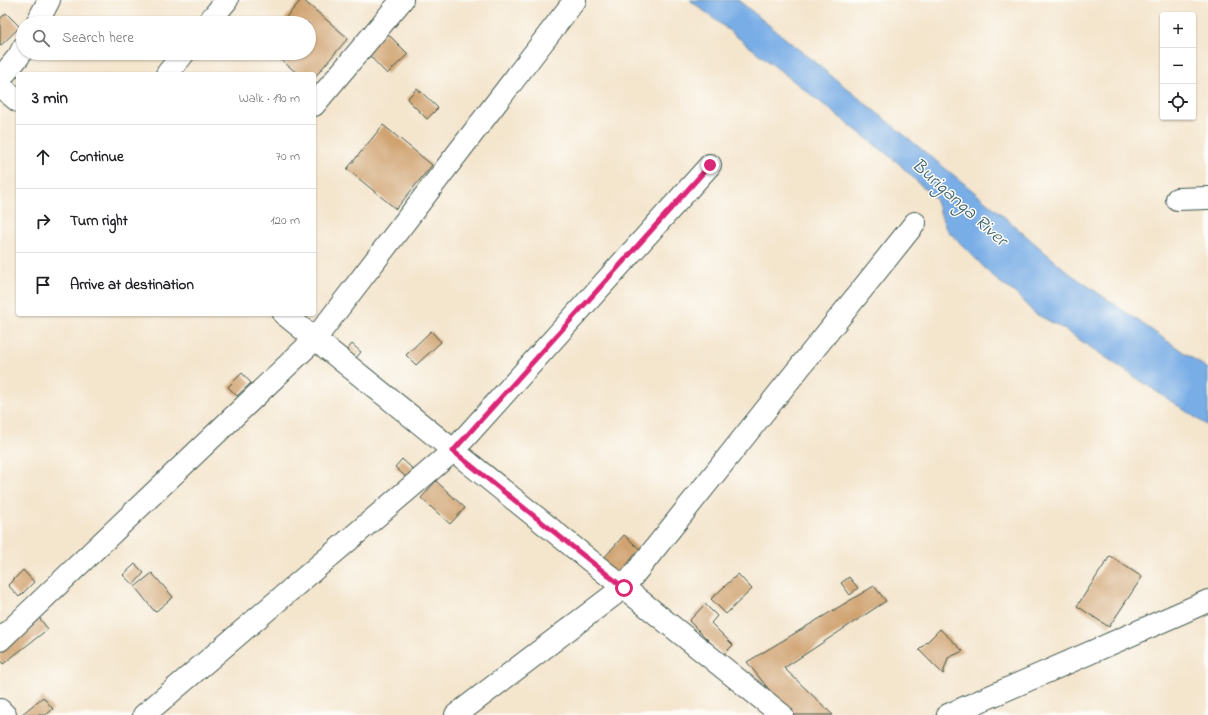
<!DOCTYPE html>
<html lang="en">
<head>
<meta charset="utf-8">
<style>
	:root { --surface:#fff; --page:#f2f2f2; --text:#202124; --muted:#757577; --line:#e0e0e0 }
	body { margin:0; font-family:"Indie Flower",sans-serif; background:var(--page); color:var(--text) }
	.controls { position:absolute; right:12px; top:12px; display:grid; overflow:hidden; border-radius:4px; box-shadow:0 1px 3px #0004 }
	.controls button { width:36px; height:36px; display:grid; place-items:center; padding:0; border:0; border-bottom:1px solid var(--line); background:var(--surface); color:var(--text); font:20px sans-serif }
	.stop { position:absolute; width:12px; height:12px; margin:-9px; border:3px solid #db2777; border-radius:50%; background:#fff }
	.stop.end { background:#db2777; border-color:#fff; box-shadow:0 1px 4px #0008 }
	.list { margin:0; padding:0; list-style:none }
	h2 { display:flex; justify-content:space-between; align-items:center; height:52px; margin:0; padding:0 16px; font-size:17px }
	h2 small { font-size:13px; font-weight:400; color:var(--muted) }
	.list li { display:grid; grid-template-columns:26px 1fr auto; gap:12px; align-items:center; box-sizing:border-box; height:64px; padding:0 16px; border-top:1px solid var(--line) }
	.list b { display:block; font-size:15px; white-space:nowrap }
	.list em { font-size:13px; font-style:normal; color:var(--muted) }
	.icon { flex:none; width:22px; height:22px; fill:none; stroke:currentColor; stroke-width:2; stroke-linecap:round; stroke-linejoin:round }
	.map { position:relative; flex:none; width:1208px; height:715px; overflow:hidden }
	.search { position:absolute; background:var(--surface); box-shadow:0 1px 3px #0004; left:16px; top:16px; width:300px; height:44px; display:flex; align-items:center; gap:10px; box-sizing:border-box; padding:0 14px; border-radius:22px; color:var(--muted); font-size:15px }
	.panel { position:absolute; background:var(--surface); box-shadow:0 1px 3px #0004; left:16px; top:72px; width:300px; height:244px; border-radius:4px }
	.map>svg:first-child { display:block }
	.water { fill:#79ade6; stroke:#4c758d }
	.building { fill:#d0a371 }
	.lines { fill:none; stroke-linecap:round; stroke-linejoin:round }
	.minor-casing { stroke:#3f564b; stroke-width:24 }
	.minor { stroke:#fff; stroke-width:22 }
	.route { stroke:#db2777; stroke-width:5 }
	.labels { text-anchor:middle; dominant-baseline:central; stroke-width:3; stroke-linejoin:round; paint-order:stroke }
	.water-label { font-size:19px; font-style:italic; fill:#3a5f69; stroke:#fdfcf7 }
</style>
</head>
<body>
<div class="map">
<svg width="1208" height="715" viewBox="0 0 1208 715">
	<rect width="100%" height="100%" fill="#fdfcf7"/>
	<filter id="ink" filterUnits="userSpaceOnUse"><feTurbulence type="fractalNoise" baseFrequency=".025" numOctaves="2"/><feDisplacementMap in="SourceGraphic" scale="8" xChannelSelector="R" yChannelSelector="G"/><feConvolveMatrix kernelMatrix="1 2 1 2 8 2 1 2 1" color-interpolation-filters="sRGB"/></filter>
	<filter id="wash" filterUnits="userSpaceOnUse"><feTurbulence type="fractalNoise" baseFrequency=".012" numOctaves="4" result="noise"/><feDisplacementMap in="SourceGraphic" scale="16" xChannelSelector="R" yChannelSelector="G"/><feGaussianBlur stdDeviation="0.9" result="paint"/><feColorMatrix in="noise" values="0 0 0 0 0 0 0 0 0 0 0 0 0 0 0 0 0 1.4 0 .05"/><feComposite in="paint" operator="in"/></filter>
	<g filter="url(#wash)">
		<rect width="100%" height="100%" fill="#f4e5cd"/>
		<!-- water -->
		<path class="water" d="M690,0H738L994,208L1069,273L1208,369V426L1062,328L1034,313L1015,293L994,278L979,262L946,229L935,199L897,162Z"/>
		<g id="blocks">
			<!-- building -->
			<path class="building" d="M301,0H303L348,38L314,78V74H298L273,53H309V23H281Z
				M6,13L20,27L0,46V19Z
				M386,32L408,54L387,74L365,51Z
				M417,88L438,108L427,119L407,99Z
				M383,125L432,165L396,209L347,169Z
				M431,331L441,342L416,365L406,355Z
				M352,344L361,352L351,364L342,356Z
				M242,373L251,383L237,396L228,387Z
				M402,459L415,471L408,479L395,467Z
				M436,481L465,508L450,524L421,498Z
				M624,535L642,551L615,581L597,566Z
				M1110,556L1142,577L1109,627L1077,606Z
				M135,564L144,573L133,585L123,575Z
				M23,570L34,582L19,597L8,585Z
				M152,573L173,597L155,612L135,587Z
				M738,574L752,589L726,614L711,599Z
				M849,577L858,588L850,595L841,583Z
				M874,586L886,601L784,668L833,715H789L747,662Z
				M705,604L717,616L711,623L733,645L723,655L689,621Z
				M30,606L48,629L3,664L0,660V629Z
				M940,629L963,651L948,658L943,674L919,650Z
				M43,697L53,709L46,715H21Z"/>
		</g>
	</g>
	<g filter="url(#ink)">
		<use href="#blocks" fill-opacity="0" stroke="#3f564b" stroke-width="1"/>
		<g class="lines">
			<defs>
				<path id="minor" d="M37,23L49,0
					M208,23L227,0
					M167,74L184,53
					M0,79L19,56L23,48
					M0,86L18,101
					M314,105L402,0
					M1177,199L1208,198
					M284,314L782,715
					M0,640L315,339L575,0
					M0,710L5,715
					M144,715L453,451L710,165
					M456,715L624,587L915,223
					M948,715L1208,601"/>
			</defs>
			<!-- minor casing -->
			<use href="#minor" class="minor-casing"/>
			<!-- minor -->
			<use href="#minor" class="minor"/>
		</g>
	</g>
	<g class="lines" filter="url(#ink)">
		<!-- route -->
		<path class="route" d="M624,588L453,451L710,165"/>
	</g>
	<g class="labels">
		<!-- water labels -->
		<g class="water-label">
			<text transform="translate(959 203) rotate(42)">Buriganga River</text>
		</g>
	</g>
</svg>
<div class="controls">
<button>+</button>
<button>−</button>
<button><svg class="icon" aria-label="locate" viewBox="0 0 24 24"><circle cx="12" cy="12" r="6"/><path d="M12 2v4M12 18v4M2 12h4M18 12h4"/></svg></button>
</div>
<div class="stop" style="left:624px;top:588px"></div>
<div class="stop end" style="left:710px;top:165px"></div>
<div class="search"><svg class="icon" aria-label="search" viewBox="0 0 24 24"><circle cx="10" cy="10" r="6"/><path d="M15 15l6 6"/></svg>Search here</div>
<section class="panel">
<h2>3 min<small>Walk · 190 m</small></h2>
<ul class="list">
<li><svg class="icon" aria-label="ahead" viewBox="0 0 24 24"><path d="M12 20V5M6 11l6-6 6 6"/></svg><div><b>Continue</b></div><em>70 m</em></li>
<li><svg class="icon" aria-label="right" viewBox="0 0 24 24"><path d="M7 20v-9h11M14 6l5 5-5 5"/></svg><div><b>Turn right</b></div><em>120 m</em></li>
<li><svg class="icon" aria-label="arrive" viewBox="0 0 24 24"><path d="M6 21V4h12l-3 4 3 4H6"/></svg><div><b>Arrive at destination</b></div></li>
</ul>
</section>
</div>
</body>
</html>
